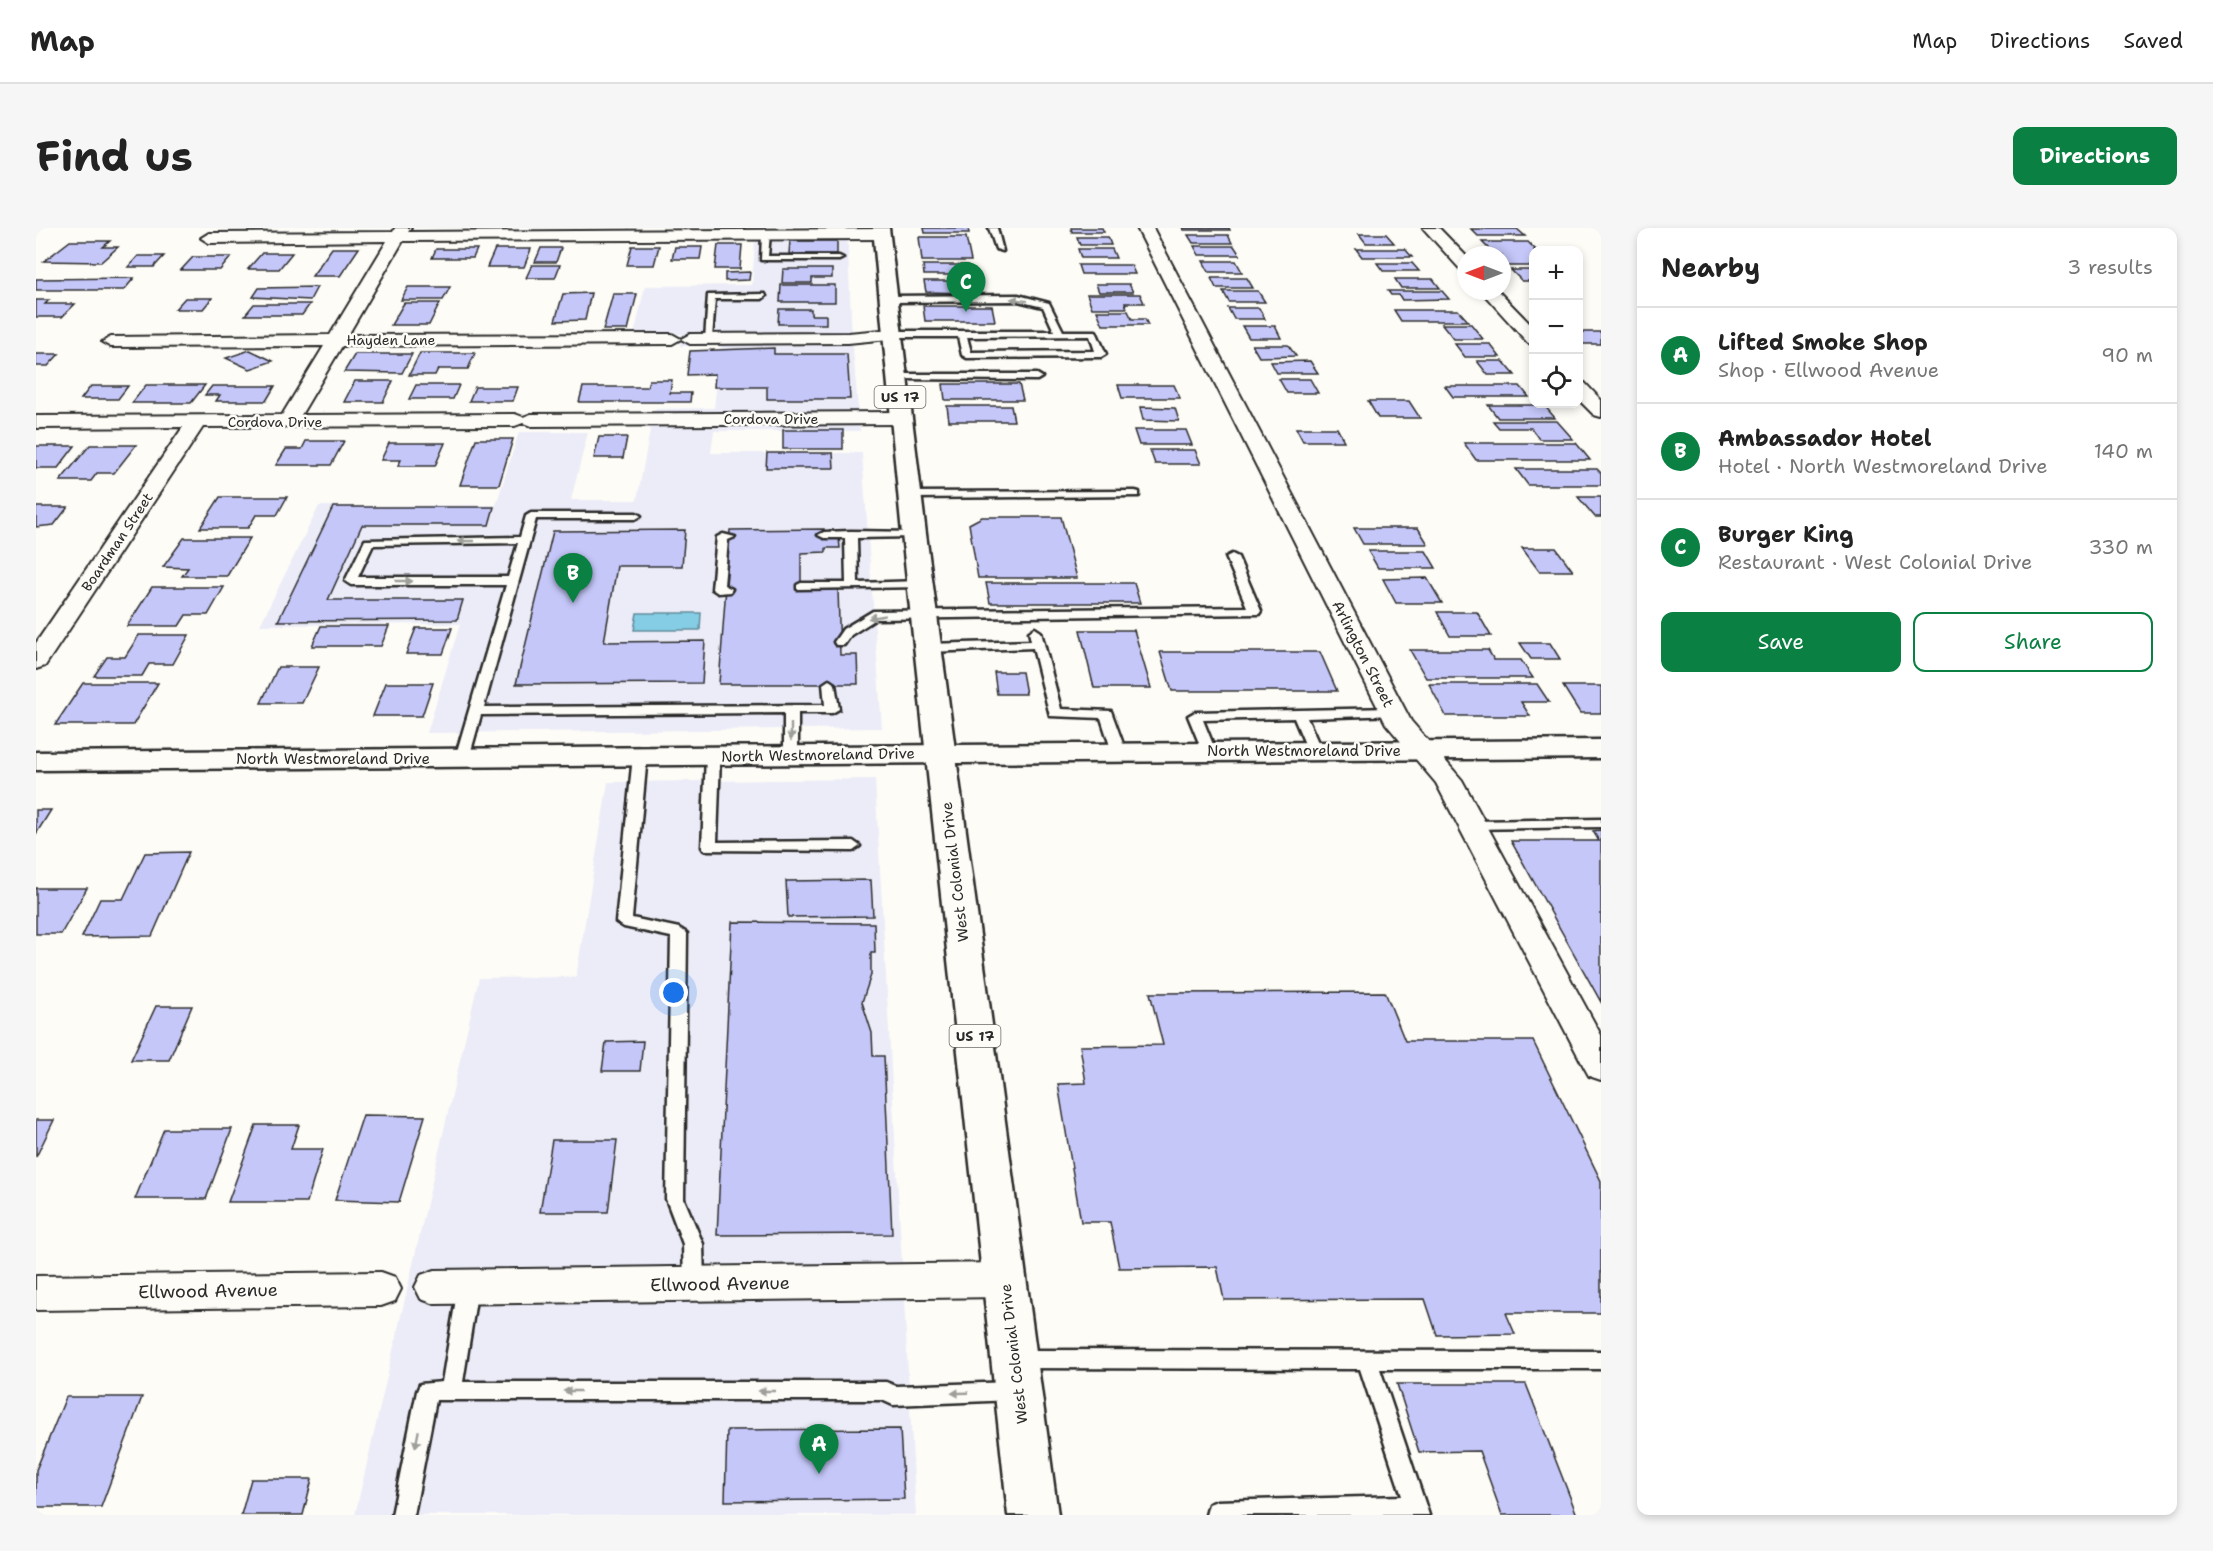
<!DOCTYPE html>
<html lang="en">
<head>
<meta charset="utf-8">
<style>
	:root { --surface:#fff; --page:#f6f6f6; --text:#222; --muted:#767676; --line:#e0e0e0; --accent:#0b8043 }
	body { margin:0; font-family:"Shantell Sans",sans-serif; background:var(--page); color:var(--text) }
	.controls { position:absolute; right:18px; top:18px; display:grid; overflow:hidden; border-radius:12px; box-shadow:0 3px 9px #0003 }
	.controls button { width:54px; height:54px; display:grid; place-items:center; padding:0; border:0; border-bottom:2px solid var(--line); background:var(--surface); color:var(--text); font:30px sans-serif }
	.compass { position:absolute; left:1421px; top:18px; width:54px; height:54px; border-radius:50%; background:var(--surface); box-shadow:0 3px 9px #0003; rotate:270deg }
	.you { position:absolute; left:638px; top:765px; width:21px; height:21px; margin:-15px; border:4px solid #fff; border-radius:50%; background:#1a73e8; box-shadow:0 0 0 9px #1a73e833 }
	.badge { display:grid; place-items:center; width:39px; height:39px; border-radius:50%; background:var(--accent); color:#fff; font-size:20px; font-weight:700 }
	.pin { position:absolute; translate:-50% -50px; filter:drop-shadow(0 2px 3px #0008) }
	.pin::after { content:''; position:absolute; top:32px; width:21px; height:18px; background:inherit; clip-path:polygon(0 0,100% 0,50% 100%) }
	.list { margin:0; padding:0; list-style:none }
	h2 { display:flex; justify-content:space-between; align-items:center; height:78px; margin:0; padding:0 24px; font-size:26px }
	h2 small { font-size:20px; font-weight:400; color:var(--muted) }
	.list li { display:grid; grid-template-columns:39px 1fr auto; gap:18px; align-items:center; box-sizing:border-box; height:96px; padding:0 24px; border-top:2px solid var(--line) }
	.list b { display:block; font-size:22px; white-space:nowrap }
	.list p { margin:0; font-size:20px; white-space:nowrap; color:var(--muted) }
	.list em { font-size:20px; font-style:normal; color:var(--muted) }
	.actions { display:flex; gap:12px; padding:18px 24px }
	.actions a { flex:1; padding:14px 0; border:2px solid var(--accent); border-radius:12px; text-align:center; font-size:21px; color:var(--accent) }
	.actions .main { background:var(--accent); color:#fff }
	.icon { flex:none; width:33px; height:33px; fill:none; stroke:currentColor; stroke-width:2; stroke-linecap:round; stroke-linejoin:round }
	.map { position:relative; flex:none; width:1565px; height:1287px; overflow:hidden; border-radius:12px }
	header { display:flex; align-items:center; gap:36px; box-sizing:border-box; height:84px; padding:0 30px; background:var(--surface); border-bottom:2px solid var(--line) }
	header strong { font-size:28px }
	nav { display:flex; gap:33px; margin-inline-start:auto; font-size:21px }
	.intro { display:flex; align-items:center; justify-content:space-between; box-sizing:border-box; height:144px; padding:0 36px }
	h1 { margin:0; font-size:42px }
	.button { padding:15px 27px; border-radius:12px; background:var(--accent); color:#fff; font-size:21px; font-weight:700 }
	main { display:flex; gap:36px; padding:0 36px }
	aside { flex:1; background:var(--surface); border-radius:12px; box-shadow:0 3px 9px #0003 }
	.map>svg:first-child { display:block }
	.built { fill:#ececf8 }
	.water { fill:#84cde4; stroke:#608c9a; stroke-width:1.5 }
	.building { fill:#c5c7f9; stroke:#2b2b2b; stroke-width:1.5 }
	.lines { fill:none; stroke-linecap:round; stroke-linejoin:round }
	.service-casing { stroke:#2b2b2b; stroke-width:5 }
	.minor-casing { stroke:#2b2b2b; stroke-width:4 }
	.tertiary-casing { stroke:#2b2b2b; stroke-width:5 }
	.trunk-casing { stroke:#2b2b2b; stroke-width:5 }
	.service { fill:#fdfcf7; fill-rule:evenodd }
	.minor { fill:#fdfcf7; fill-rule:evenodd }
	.tertiary { fill:#fdfcf7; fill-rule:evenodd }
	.trunk { fill:#fdfcf7; fill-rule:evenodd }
	.oneway { fill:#9e9e9b }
	.labels { text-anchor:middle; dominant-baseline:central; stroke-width:5; stroke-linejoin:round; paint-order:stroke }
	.far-street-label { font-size:14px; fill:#2b2b2b; stroke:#fdfcf7 }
	.shield { fill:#fdfcf7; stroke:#6a6a68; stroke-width:1.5 }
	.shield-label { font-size:14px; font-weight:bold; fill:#2b2b2b }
	.street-label { font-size:15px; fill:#2b2b2b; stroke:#fdfcf7 }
	.near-street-label { font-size:18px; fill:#2b2b2b; stroke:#fdfcf7 }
</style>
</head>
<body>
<header>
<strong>Map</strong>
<nav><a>Map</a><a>Directions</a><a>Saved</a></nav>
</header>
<div class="intro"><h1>Find us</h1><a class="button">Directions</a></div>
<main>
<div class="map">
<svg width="1565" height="1287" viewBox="0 0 1565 1287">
	<rect width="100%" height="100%" fill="#fdfcf7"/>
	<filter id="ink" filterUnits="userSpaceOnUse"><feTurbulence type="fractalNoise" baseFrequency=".0167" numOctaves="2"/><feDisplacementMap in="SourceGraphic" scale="12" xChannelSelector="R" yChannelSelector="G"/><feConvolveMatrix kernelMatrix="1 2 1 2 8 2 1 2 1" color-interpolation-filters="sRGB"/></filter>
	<g filter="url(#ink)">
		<!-- built -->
		<path class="built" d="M687,0H811L816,110L824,203H678L675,225H826L846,500L391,505L424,396L224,397L283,278L460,277L483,204H552L535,272H601L618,181L678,180L685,118H644L646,106L598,107L609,58L716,57L719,13H686Z
			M839,551L880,1287H319L443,750L540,749L572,554Z"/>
		<!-- water -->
		<path class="water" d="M601,385H665L664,402H598Z"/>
		<!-- building -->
		<path class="building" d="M888,0H932L933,5H889Z
			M1035,0H1066L1068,4H1036Z
			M1147,0H1193L1194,2H1148Z
			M1435,1H1481L1489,8H1442Z
			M1323,6H1350L1358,15H1330Z
			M1152,7H1192L1196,15H1157Z
			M883,9H930L935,33H886Z
			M1041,9H1072L1075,17H1044Z
			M34,13H74L67,19H82L65,34L8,33Z
			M754,13H801V26H753Z
			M1446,14H1492L1500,22H1498V38H1469L1466,34V27H1459Z
			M682,17H706L704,41H679Z
			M596,18H623L618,37H591Z
			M1158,18H1198L1204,27H1163Z
			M639,19H666L664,31H636Z
			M296,20H323L304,48H276Z
			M505,20H525L520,34H499Z
			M400,21H441L437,30H396Z
			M459,21H495L488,39H451Z
			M1042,21H1076L1080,30H1045Z
			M1320,21H1369L1376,29H1326Z
			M226,25H256L243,41H212Z
			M102,28H128L118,39H92Z
			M157,29H195L184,42H145Z
			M1167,33H1200L1206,44H1173Z
			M1341,35H1376L1383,43H1347Z
			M496,37H524L519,50H490Z
			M887,37H931L934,47H888Z
			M1042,37H1095L1099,46H1045Z
			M747,41H796V50H776V55H746Z
			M1475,42H1498V53H1486Z
			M714,44L713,52L689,53V45Z
			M98,50L88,62H0V51Z
			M1175,50H1211L1217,60H1180Z
			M1359,51H1397L1404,60H1365Z
			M888,53H930L932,65L890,64Z
			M1060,56H1093L1097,64H1063Z
			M745,57H799V74H744Z
			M281,59L274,72L217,69L223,60Z
			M372,59H414L407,72H365Z
			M1187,63H1222L1229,74H1193Z
			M1352,63H1406L1413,71L1366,72L1363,67H1355Z
			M555,65L549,92L519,93L527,66Z
			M577,66H601L592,102H567Z
			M1051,66H1104L1108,75H1089L1091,80H1056Z
			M149,70H176L167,81H139Z
			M0,72H13L9,76H39L26,89H0Z
			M368,75H404L393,97H355Z
			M218,76H274L266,87H209Z
			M887,78H956L959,93H889Z
			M1192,80H1223L1229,91H1198Z
			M743,81H775V87H790V96H742Z
			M1358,82H1422L1432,93H1365Z
			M1061,83H1092L1096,91H1109L1112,97H1067Z
			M1406,96H1435L1447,111H1418Z
			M1206,98H1239L1245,110H1213Z
			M1542,104H1565V116H1545Z
			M1419,116H1454L1464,129H1429Z
			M1216,117H1252L1260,128L1223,129Z
			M738,120V126H811L814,171H731V159H678L679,146L651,147L654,123Z
			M214,122L237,133L214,141L190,130Z
			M384,125H439L432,141H402L399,147H373Z
			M0,126H23L12,138H0Z
			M319,126H376L366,145L308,144Z
			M1274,133L1282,145H1241L1235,134Z
			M1441,133H1467L1479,147H1452Z
			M1243,151H1274L1282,165H1251Z
			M613,152H636L634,165H655L654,174H543L547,159H611Z
			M319,153H357L347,174H308Z
			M907,156H983L987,172H909Z
			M110,157H169L155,175H96Z
			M380,157H423L417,171H373Z
			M1082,157H1138L1144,170H1086Z
			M55,158H92L82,171H45Z
			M176,158H239L230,173H180L184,167H169Z
			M1409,158H1484L1493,169H1417Z
			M439,159H482L477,173H433Z
			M1332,173H1373L1384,190H1342Z
			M1452,177H1508L1519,190H1462Z
			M911,178H975L978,193H913Z
			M1104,179L1139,180L1143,193L1107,192Z
			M1457,193H1521L1537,211H1503L1495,200H1463Z
			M1260,200H1301L1308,213H1267Z
			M747,202H807V221H747Z
			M1098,202H1150L1156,217H1103Z
			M563,209H591L587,230H558Z
			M440,211H477L463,257H424Z
			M270,213H308L295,237H240L250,221H266Z
			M353,215H409L399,238H362L365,232H345Z
			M1428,215H1540L1554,232H1440Z
			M54,217H100L78,245H61L55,253H24Z
			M0,218H39L22,240H0Z
			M1114,222H1159L1165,236H1119Z
			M731,225H797L798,240H730Z
			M1480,241H1561L1565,245V257H1492Z
			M184,269H251L241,287H220L212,300H164Z
			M1542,269H1565V289H1559Z
			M0,279H32L18,297L0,299Z
			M297,279H458L453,297H326L292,372H427L421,392L242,393Z
			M946,289H1025L1041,350H942L933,296Z
			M1318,300H1382L1392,316H1327Z
			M788,301V310H803L804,320H790V324L765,325V361H802L804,427H821L822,456H683L694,302Z
			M649,302L646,338H581L568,414L669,413L666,455L480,456L517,303Z
			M148,310H214L191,348H146L152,340L127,339Z
			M1486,320H1520L1537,343H1503Z
			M1332,323H1390L1400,340H1342Z
			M1391,350L1406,375H1360L1347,351Z
			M950,355H1098L1104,375H954Z
			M116,359H188L172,387H150L143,398H91Z
			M1401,384H1441L1455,408H1414Z
			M285,398H353L345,418H276Z
			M380,400H416L407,426H370Z
			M1044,402H1098L1115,460H1058Z
			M103,407H153L137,436H113L106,448H58L71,429H89Z
			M1484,415H1514L1524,431H1495Z
			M1374,422H1452L1458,432H1485L1497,450H1390Z
			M1124,424H1284L1301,463H1136Z
			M242,439H283L266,475H225Z
			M958,444H986L990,466H961Z
			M47,455H122L97,497H19Z
			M350,455H397L386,488H337Z
			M1393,456H1501L1513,474H1485L1494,488H1410Z
			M1527,458H1565V485H1544Z
			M0,582H15L0,606Z
			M1565,602V774L1475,613H1563L1557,603Z
			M153,624L116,708L46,709L64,671H87L109,625Z
			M835,652L837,688L752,689L750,653Z
			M0,660H51L25,706H0Z
			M696,694L838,695L839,725H835V747L826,774L836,805L837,828H848L856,1006L681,1007Z
			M1349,764L1369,813H1497L1565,953V1085H1470L1479,1106L1401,1107L1389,1071L1188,1072L1181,1039L1083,1040L1074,994H1045L1022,856L1050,855L1044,818L1127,817L1114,765Z
			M120,778H156L133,832H95Z
			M607,813L604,843H566L570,814Z
			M327,887L389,888L363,974L299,972Z
			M0,892H18L0,929Z
			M220,897H263L255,921H287L271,974H192Z
			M128,901H196L170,971H99Z
			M516,912H581L572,984H504Z
			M1361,1156H1490L1541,1287H1466L1443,1223L1383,1224Z
			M30,1169H106L65,1279H0V1242Z
			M864,1201L868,1271L689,1273L691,1202Z
			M215,1251H276L267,1287H205Z"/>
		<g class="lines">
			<defs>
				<path id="service" d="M953,0H961L967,23L960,21Z
					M730,4L734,6L732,28H803L807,30L803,32H725L726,6Z
					M729,66L730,68L726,71H679L676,110L669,112L672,67Z
					M982,67L1013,75L1027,103H1060L1070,126L1065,129L931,130L926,127L922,109H857L853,106L857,103H1018L1007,79L982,73L853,74L849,71L853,68ZM1054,108L1059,123L935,124L931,109Z
					M862,146H1001L1006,149L1001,152L859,151V147Z
					M1099,263L1103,264V268L875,270L870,267L875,264Z
					M495,285H600L605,288L600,291H500L448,479L789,477L787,456L793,452L799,456L803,481L796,485H762V527L755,531L748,527V485L445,487L433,530L431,533H421L419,530L470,357H315L309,353L329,312L484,309L490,288ZM482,315L472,349H322L337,317Z
					M815,303L882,304L884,306L878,309L821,310L822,355L884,353L888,355V359L761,361V357L765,355H810L809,310H788L782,307L788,304Z
					M687,306L699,309L692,312L688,357L696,361L694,364L682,365L676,361L681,309Z
					M1196,326L1202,329L1225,383L1223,386L840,391L815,407L808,417H800L798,414L807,401L837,383L1211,379L1190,329Z
					M999,400L1005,404L1025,481L1075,483L1090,524L1088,527L1083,528L1076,524L1065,490L1014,488L997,420L892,424L886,420L892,416L995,413L993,404Z
					M1357,480L1364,484L1362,487L1271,490L1286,523L1279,527L1272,523L1258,490L1167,492L1180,524L1173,528L1168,527L1152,488L1159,484Z
					M604,524L611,528L596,690L643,700L651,705L648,971L667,1016L668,1056L665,1062L658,1064L651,1062L648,1056L647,1016L630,971L635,709L588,699L580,694L597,528Z
					M677,524L684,528L681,614L817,613L824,618L817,623L668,622L666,619L670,528Z
					M1565,591V599L1436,601L1429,597L1436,593Z
					M432,1051L439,1053L442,1059L427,1154H850L860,1158L977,1154L984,1156L987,1163L984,1170L977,1172L857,1177L846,1172H400L378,1287H356L381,1163L384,1156L406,1154L422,1059L425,1053Z
					M982,1122L1565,1123V1141H1344L1393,1287H1170L1173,1276L1181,1273L1366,1268L1324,1141L982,1140L975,1137L972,1131L975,1125Z"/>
				<path id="minor" d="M359,0H375L372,4L846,1L854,6L846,11L367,13L312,107L636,106L645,111L636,116L306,118L265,187L479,186L487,189L495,186L866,184L876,190L866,196L495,198L487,195L479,198L167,199L9,438L0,441V415L147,199L0,200V188L246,187L288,118L75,119L66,114L75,109L294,107L351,13L173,15L165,10L173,5L357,4Z
					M1101,0H1117L1375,493L1426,552L1565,807V852L1553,848L1548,839L1400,555L1350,496Z
					M1387,0H1403L1430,28V43L1424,41Z
					M1445,63H1462L1498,100V116L1492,115Z
					M857,101L866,106L863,110L812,115L654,116L645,111L654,106L812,105Z
					M1542,153L1549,155L1565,172V189L1558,187L1542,171Z
					M969,1035L983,1040L989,1052L983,1064L969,1069L399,1076L385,1071L379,1059L385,1047L399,1042Z
					M345,1044L359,1049L365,1061L359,1073L345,1078L0,1082V1048Z"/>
				<path id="tertiary" d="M1565,512V530L0,542V524Z"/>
				<path id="trunk" d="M837,0H853L890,306L1022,1287H972L866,306Z"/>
			</defs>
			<!-- service casing -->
			<use href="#service" class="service-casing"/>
			<!-- minor casing -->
			<use href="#minor" class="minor-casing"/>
			<!-- tertiary casing -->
			<use href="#tertiary" class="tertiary-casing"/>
			<!-- trunk casing -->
			<use href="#trunk" class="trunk-casing"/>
			<!-- service -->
			<use href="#service" class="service"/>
			<!-- minor -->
			<use href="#minor" class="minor"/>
			<!-- tertiary -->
			<use href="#tertiary" class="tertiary"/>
			<!-- trunk -->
			<use href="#trunk" class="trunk"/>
		</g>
		<!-- one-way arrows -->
		<defs><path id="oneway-solid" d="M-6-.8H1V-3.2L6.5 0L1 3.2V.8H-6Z" transform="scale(1.5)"/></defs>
		<g class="oneway">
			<use href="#oneway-solid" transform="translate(983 72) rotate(-173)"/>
			<use href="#oneway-solid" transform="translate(430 313) rotate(180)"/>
			<use href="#oneway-solid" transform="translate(368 353)"/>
			<use href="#oneway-solid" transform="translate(841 389) rotate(170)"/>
			<use href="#oneway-solid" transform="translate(755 504) rotate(90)"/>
			<use href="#oneway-solid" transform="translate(536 1163) rotate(180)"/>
			<use href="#oneway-solid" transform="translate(731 1163) rotate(180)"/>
			<use href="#oneway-solid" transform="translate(924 1165) rotate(178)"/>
			<use href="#oneway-solid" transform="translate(381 1211) rotate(101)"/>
		</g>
	</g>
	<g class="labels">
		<!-- far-street labels -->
		<g class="far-street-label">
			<text x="355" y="112">Hayden Lane</text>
			<text x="735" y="191">Cordova Drive</text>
			<text x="239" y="194">Cordova Drive</text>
			<text transform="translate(81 314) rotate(-56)">Boardman Street</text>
		</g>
		<!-- shield labels -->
		<g class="shield">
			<rect x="838.5" y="158" width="51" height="22" rx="4.5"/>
			<rect x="913.5" y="797" width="51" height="22" rx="4.5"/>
		</g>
		<g class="shield-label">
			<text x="864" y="169">US 17</text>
			<text x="939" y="808">US 17</text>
		</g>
		<!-- street labels -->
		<g class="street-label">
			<text transform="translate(1327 426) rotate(63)">Arlington Street</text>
			<text x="1268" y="523">North Westmoreland Drive</text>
			<text transform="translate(782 527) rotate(-1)">North Westmoreland Drive</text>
			<text x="297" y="531">North Westmoreland Drive</text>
			<text transform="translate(919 644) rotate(-97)">West Colonial Drive</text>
			<text transform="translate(978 1126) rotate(-97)">West Colonial Drive</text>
		</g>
		<!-- near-street labels -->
		<g class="near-street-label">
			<text transform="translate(684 1056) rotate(-1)">Ellwood Avenue</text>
			<text transform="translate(172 1063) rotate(-1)">Ellwood Avenue</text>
		</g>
	</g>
</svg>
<div class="controls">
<button>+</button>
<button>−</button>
<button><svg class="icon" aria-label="locate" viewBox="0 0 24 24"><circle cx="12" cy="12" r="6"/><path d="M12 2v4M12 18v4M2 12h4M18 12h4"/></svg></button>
</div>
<svg class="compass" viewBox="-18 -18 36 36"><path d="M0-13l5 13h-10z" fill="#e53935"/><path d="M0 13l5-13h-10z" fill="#767676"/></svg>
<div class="you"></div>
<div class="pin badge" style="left:783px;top:1246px">A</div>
<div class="pin badge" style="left:537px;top:375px">B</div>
<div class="pin badge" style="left:930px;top:84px">C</div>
</div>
<aside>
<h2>Nearby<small>3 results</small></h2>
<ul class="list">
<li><span class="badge">A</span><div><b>Lifted Smoke Shop</b><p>Shop · Ellwood Avenue</p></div><em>90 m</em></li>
<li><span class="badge">B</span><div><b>Ambassador Hotel</b><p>Hotel · North Westmoreland Drive</p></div><em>140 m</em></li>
<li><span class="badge">C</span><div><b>Burger King</b><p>Restaurant · West Colonial Drive</p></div><em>330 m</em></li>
</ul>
<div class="actions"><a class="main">Save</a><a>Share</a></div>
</aside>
</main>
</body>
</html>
